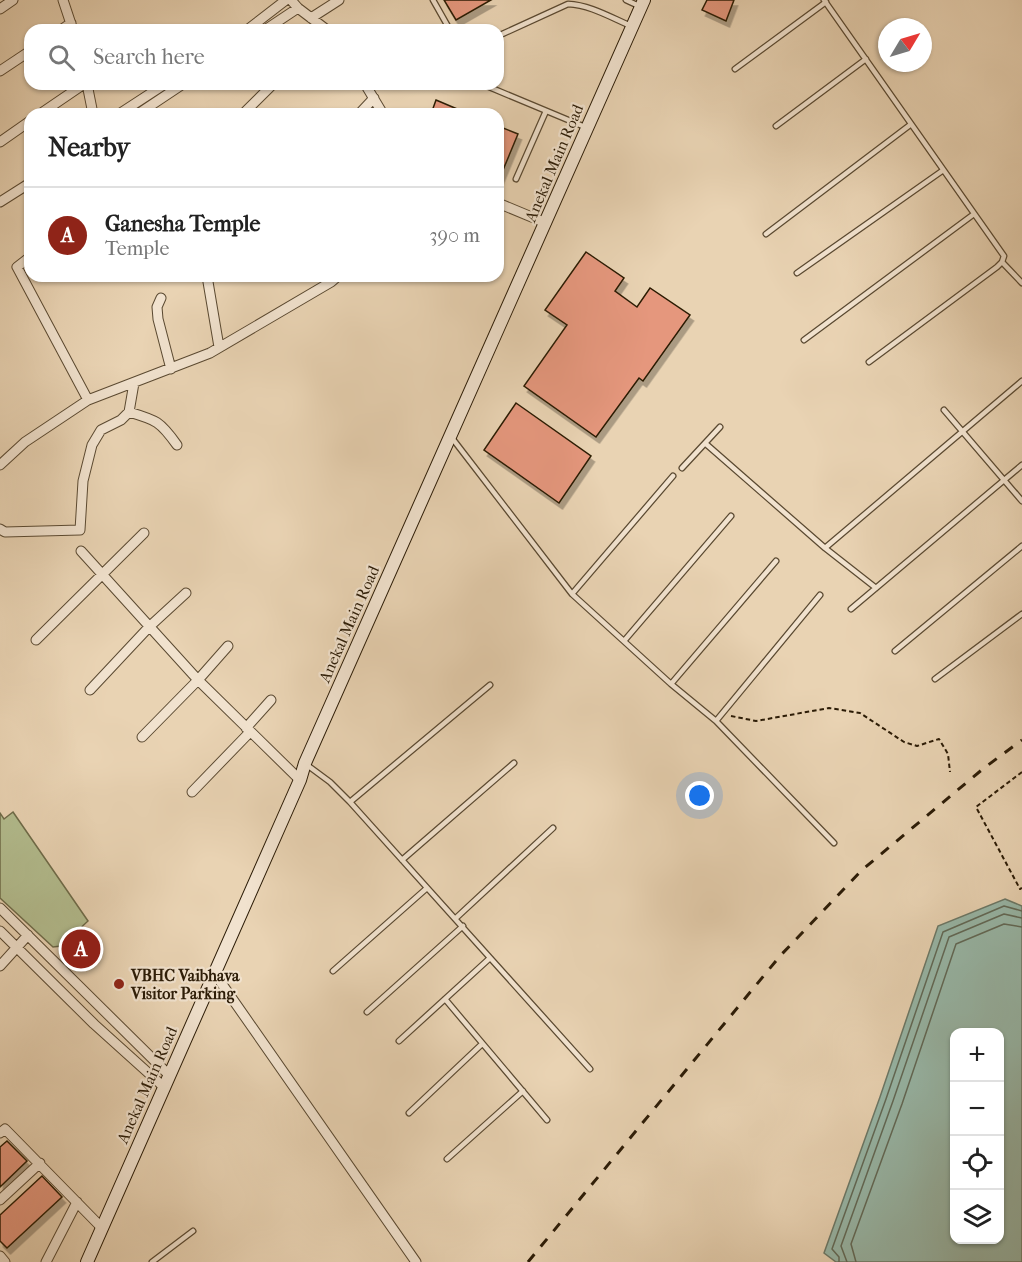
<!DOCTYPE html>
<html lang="en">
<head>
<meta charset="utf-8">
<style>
	:root { --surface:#fff; --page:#f6f6f6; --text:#222; --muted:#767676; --line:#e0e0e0; --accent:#8f2418 }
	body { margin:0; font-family:"IM FELL French Canon",serif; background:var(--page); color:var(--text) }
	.controls { position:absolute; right:18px; bottom:18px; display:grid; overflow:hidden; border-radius:12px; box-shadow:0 2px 4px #0004 }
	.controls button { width:54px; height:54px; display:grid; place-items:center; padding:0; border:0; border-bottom:2px solid var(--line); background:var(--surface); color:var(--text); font:30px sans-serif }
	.compass { position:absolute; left:878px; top:18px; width:54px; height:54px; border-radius:50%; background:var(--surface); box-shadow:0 2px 4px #0004; rotate:52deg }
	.you { position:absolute; left:700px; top:796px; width:21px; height:21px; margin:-15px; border:4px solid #fff; border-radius:50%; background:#1a73e8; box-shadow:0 0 0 9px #1a73e833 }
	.badge { display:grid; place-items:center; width:39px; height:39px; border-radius:50%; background:var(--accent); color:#fff; font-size:20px; font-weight:700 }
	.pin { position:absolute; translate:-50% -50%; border:3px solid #fff; box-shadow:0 2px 6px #0006 }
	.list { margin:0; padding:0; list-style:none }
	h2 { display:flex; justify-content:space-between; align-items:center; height:78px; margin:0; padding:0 24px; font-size:26px }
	h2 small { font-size:20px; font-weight:400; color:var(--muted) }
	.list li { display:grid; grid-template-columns:39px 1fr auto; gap:18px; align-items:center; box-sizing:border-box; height:96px; padding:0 24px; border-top:2px solid var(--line) }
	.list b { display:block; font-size:22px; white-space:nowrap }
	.list p { margin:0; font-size:20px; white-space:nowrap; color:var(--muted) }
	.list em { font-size:20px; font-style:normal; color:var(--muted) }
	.icon { flex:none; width:33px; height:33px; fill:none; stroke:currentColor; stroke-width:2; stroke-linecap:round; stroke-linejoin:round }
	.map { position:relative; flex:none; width:1022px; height:1262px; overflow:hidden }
	.search { position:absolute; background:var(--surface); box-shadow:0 2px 4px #0004; left:24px; top:24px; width:480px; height:66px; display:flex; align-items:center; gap:15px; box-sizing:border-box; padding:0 21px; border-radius:18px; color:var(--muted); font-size:22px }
	.panel { position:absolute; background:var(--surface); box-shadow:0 2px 4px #0004; left:24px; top:108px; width:480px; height:174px; border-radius:18px }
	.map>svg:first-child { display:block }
	.green { fill:#b3bd8f; stroke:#6f6c4a; stroke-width:1.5 }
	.water { fill:#98b8a9; stroke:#6c7968; stroke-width:1.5; fill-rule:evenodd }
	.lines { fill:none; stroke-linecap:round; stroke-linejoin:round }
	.shore { stroke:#626a58; stroke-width:1.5 }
	.building { fill:#e5977d; stroke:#2b1b06; stroke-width:1.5; filter:url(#shadow) }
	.lane-casing { stroke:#5a4931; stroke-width:7 }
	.street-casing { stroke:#5a4931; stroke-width:11 }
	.secondary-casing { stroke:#2b1b06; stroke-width:14 }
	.path { stroke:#2b1b06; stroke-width:2; stroke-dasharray:4.5 3; stroke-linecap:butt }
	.lane { stroke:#f1e2ce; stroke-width:4.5 }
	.street { stroke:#f1e2ce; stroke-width:9 }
	.secondary { stroke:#f1e2ce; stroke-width:12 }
	.rail { stroke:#2b1b06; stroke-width:3; stroke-dasharray:10 10; stroke-linecap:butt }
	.poi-dot { fill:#8f2418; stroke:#f1e2ce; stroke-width:2 }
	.labels { text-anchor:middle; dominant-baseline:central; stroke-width:4.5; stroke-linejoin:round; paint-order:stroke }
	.street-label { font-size:16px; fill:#2b1b06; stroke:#f1e2ce }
	.poi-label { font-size:16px; font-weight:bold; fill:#2b1b06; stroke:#f1e2ce; text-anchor:start }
</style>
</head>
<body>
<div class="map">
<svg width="1022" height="1262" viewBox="0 0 1022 1262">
	<defs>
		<filter id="shadow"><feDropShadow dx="3.5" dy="6" stdDeviation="0" flood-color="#0004"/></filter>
	</defs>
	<rect width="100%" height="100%" fill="#e9d3b3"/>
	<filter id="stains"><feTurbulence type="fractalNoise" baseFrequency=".00333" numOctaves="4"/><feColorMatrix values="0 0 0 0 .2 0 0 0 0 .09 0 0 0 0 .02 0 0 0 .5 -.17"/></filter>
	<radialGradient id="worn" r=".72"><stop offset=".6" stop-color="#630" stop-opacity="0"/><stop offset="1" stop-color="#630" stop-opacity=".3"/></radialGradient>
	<!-- green -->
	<path class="green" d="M13,812L88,921L61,946L53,947L0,898V813L4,819Z"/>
	<!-- water -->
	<path class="water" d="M1005,899L1022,906V1262H836L824,1253L880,1097L938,926ZM954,1032H1000V1240H954Z"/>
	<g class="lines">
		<!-- shore -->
		<path class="shore" d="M839,1262V1257L832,1249L886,1099L943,932L1004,906L1022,911
			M847,1262L841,1246L893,1101L949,937L1004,914L1022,918
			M856,1262L851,1244L902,1104L956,944L1004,924L1022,927"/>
	</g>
	<!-- building -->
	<path class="building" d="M444,0H491L456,20Z
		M707,0H734L726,21L702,10Z
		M436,100L469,114H431Z
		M498,126L518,134L498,182Z
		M586,252L624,278L615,291L637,307L650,288L690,315L643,381L639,378L596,437L524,386L567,325L545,310Z
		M516,403L591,456L559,503L484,450Z
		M85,936L95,947L78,963L68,950Z
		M7,1141L27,1161L0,1187V1147Z
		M42,1176L62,1197L7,1248L0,1241V1215Z"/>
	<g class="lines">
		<defs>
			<path id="lane" d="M433,0L450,30
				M626,0L639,6
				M824,0L1004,256L1002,262L997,267L869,362
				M498,36L568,4C590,5 610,17 631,26
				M735,69L826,2
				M482,84L585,127
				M776,126L866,59
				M516,179L546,111
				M766,234L910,125
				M1002,262L1022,283
				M797,273L942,171
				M804,340L974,214
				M944,410L1022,501
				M452,438L572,594L671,684L716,721L834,843
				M706,444L825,548L1022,381
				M682,468L720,427
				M825,548L876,588
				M572,594L673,476
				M851,609L1022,465
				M624,641L731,516
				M895,651L1022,546
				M935,679L1022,614
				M671,684L776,561
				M716,721L820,595
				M307,765L330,782L350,802L590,1069
				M350,802L490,685
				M402,860L514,763
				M456,918L553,828
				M333,971L427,888
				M445,999L547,1120
				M367,1012L463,926
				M399,1041L490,958
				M409,1113L482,1044
				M447,1159L523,1091
				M152,1262L193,1231"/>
			<path id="street" d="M63,0L73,30
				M291,0L298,8L327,30
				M0,9L13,0
				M311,18L339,0
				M61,30L71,23
				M247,30L286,0
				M265,30L298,8
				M0,71L30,51
				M87,84L93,114
				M365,84L383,114
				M40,114L84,84
				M119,114L165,84
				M138,114L183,84
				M243,114L273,84
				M359,114L374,98
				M0,142L30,121
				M0,202L30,183
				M498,203L546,223
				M30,257L17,267L88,400
				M207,276L219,347
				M161,298L157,307L158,319L171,369
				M129,412L134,383
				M0,465L25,442L88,400L210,353L331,282L338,276
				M0,529L5,532L80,530L83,481L92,445L101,430L121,420L129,412C156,420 160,421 177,445
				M81,551L198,680L300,780
				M36,640L144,533
				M90,690L149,627L186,593
				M246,728L271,700
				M142,737L198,680L228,646
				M192,792L250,732
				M0,908L170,1076
				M0,931L94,1024L165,1088
				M0,966L28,935
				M215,974L416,1262
				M0,1133L5,1129L102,1228
				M0,1200L40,1163
				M0,1256L5,1262
				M46,1262L77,1202"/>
			<path id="secondary" d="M87,1262L300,780L305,763L644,0"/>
		</defs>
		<!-- lane casing -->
		<use href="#lane" class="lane-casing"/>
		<!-- street casing -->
		<use href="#street" class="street-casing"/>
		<!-- secondary casing -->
		<use href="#secondary" class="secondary-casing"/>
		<!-- path -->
		<path class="path" d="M731,716L756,721L829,708L860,713L904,742L917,746L939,739L948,754L950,772
			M1022,772L976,807L1020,889L1022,888"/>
		<!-- lane -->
		<use href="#lane" class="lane"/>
		<!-- street -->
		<use href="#street" class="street"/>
		<!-- secondary -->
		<use href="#secondary" class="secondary"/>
		<!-- rail -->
		<path class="rail" d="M528,1262L780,956L862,870L984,768L1022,740"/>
	</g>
	<!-- markers -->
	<circle class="poi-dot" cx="119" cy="984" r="6"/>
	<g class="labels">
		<!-- street labels -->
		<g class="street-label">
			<text transform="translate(554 163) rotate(-67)">Anekal Main Road</text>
			<text transform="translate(349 624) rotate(-66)">Anekal Main Road</text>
			<text transform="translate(147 1085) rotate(-66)">Anekal Main Road</text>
		</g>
		<!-- poi labels -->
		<g class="poi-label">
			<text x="131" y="975">VBHC Vaibhava<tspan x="131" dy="18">Visitor Parking</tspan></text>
		</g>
	</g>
	<rect width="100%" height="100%" filter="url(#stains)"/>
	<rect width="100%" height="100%" fill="url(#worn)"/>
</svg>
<div class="controls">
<button>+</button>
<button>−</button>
<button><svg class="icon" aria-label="locate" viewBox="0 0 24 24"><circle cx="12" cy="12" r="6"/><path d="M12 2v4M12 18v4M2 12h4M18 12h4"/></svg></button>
<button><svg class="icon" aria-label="layers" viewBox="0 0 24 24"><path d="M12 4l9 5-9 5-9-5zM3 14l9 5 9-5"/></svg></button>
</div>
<svg class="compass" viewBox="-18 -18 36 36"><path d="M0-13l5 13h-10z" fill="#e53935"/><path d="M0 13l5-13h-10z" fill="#767676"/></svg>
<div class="you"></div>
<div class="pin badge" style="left:81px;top:949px">A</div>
<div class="search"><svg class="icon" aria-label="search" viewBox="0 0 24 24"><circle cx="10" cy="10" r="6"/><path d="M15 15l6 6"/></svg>Search here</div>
<section class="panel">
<h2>Nearby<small></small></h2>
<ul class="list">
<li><span class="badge">A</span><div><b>Ganesha Temple</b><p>Temple</p></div><em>390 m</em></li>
</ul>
</section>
</div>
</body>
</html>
